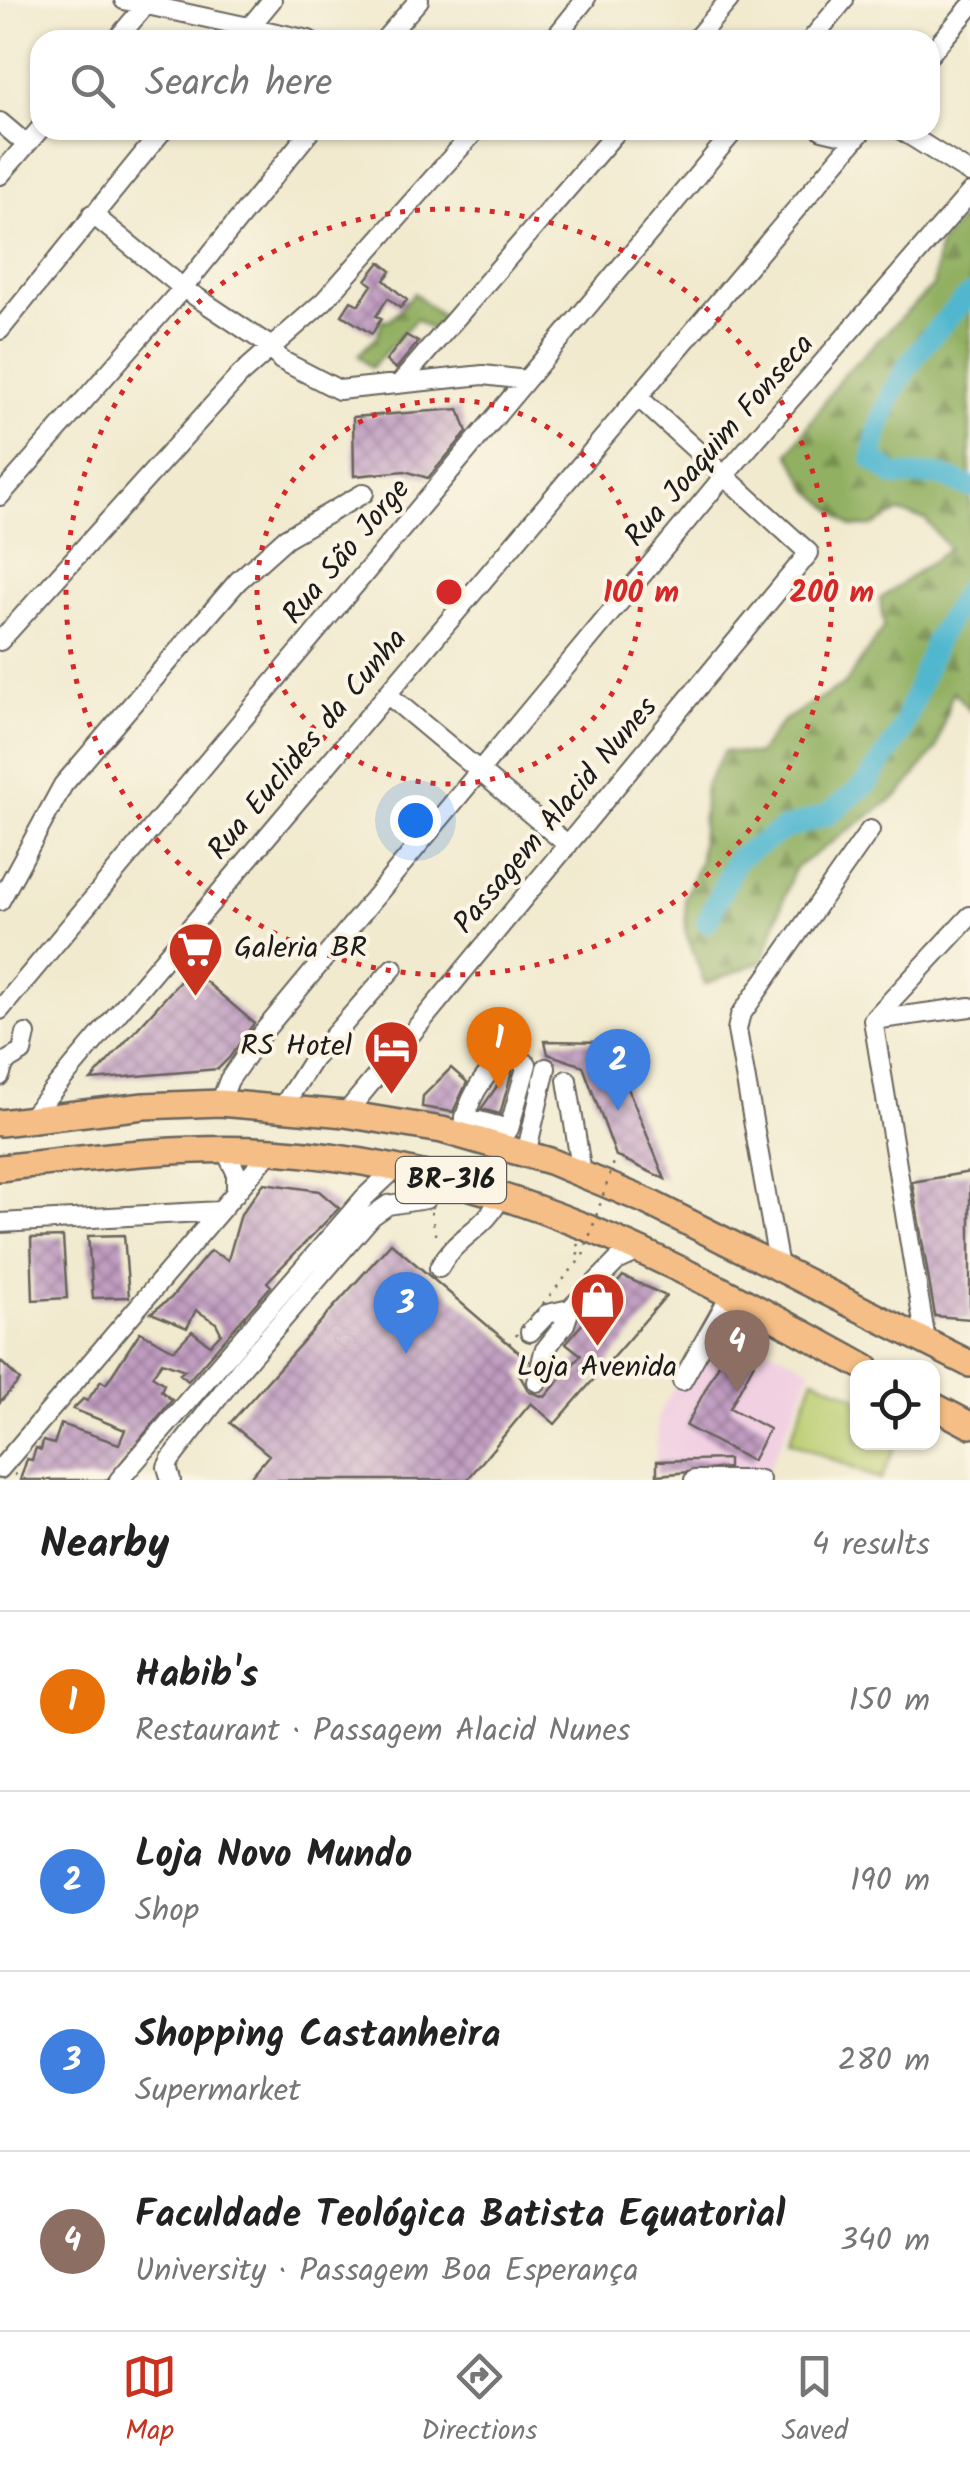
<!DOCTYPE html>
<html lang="en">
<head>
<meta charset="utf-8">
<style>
	:root { --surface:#fff; --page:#f2f2f2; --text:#222; --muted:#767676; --line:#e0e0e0; --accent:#c8321e }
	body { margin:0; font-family:Kalam,sans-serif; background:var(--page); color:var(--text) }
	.controls { position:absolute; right:30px; bottom:30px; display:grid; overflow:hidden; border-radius:20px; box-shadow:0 2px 8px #0004 }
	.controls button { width:90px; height:90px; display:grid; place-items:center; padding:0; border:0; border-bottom:2px solid var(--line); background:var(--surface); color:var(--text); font:50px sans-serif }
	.you { position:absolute; left:415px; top:820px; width:35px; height:35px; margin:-25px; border:8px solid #fff; border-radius:50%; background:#1a73e8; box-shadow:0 0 0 15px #1a73e833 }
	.badge { display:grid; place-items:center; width:65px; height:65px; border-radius:50%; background:var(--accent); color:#fff; font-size:32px; font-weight:700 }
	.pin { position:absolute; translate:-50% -82px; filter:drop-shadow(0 2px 5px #0008) }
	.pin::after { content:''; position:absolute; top:52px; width:35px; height:30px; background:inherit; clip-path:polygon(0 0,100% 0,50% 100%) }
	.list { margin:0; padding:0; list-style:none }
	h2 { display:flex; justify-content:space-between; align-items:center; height:130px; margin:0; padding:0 40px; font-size:42px }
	h2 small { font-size:32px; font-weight:400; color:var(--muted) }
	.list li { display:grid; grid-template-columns:65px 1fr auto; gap:30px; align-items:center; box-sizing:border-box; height:180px; padding:0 40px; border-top:2px solid var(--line) }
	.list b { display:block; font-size:38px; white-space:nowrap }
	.list p { margin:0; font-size:32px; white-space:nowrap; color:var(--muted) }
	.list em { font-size:32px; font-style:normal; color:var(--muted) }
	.icon { flex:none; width:55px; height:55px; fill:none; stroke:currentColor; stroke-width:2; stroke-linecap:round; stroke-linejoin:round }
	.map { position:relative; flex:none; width:970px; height:1480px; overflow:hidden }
	.search { position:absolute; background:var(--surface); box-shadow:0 2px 8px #0004; left:30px; right:30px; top:30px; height:110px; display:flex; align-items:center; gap:25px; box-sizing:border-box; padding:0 35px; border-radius:30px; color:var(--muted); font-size:38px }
	.sheet { height:850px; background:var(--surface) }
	nav { display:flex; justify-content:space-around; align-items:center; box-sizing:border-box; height:140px; border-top:2px solid var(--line); background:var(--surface); font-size:28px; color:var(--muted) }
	nav a { display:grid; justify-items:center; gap:5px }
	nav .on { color:var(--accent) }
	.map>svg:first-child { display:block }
	.built { fill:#f1d0e2 }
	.forest { fill:url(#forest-firs); stroke:#57663f; stroke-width:2.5 }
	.green { fill:#b9cc6f; stroke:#6a7446; stroke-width:2.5 }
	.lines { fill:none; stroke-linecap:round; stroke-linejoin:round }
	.river { stroke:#51b7cf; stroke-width:22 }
	.building { fill:url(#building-cross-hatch) }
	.minor-casing { stroke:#67645b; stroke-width:22 }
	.highway-casing { stroke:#67645b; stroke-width:30 }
	.path { stroke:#67645b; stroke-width:2.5; stroke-dasharray:2.5 8; stroke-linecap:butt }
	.minor { stroke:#fff; stroke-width:18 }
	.highway { stroke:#f5be86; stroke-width:25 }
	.path-bridge { stroke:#67645b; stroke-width:2.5; stroke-dasharray:2.5 8; stroke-linecap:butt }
	.ring { fill:none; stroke:#d62828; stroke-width:5; stroke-dasharray:5 10 }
	.labels { text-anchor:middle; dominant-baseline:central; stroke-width:8; stroke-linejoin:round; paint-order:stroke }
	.shield { fill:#fcf5e5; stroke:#5f5d58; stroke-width:2.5 }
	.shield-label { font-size:28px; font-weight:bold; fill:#1c1c1c }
	.street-label { font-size:30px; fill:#1c1c1c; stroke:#fcf5e5 }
	.poi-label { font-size:30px; fill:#1c1c1c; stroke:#fcf5e5; text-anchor:start }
	.centre { fill:#d62828; stroke:#fcf5e5; stroke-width:5 }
	.ring-label { font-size:30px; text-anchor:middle; font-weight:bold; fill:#d62828; stroke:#fcf5e5; stroke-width:8; stroke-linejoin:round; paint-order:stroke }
</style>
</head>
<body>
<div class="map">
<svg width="970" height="1480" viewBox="0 0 970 1480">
	<defs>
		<pattern id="forest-firs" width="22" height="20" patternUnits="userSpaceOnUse" patternTransform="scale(2.5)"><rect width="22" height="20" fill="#92b062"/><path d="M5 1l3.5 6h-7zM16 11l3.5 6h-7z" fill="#768e50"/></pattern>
		<pattern id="building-cross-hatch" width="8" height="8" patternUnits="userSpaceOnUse" patternTransform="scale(2.5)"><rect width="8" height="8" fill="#c09cc1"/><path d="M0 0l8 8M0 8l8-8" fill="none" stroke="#9b7e9c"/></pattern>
	</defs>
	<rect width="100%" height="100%" fill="#fcf5e5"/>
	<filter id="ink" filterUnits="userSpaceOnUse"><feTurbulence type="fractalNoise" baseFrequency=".01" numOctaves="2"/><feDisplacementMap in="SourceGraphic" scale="20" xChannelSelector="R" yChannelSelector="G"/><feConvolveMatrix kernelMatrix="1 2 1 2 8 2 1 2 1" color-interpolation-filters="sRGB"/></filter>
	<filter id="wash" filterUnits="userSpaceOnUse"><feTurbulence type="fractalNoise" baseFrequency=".0048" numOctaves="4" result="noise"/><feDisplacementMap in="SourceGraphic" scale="40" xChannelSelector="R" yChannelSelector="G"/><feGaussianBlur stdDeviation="2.25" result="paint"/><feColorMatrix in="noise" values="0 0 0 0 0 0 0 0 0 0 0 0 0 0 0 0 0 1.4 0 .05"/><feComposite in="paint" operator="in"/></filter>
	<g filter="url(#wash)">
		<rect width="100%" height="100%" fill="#f1eacf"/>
		<!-- built -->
		<path class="built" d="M712,1320L812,1369L767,1473L654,1475L659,1414Z"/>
		<!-- forest -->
		<path class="forest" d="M970,209V711L953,691L936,749L900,794L794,869L763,961L705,984L686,933L685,898L700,860L705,786L724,751L757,755L783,721L845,684L884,627L880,599L949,549L925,519L899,512L872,526L852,527L809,489L789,453L842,376L933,286L939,245Z
			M414,293L443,318L433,331L416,319L371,368L358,355L376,338L383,319L389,321Z"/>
		<!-- green -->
		<path class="green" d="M814,1378L857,1397L858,1442L897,1443L881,1480L789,1441Z"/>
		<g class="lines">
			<!-- river -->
			<path class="river" d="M970,295C922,341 881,391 873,459L895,476L938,475L970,487
				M707,922L736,859L782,830L829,814L868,782L900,734L938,636L970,585"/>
		</g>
		<g id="blocks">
			<!-- building -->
			<path class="building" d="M380,262L391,271L384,280L407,300L400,308L388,298L376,316L381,319L372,334L342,315L351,301L359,305L372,285L366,280Z
				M406,335L418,342L396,369L386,361Z
				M459,409L467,432L428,478L405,471L354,476L353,417Z
				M191,969L254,1023L229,1058L218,1069L91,1080Z
				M545,1041L609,1042L665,1179L616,1156L583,1066L548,1054Z
				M451,1068L467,1082L453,1112L422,1107L423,1096Z
				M509,1069L512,1071L500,1114L481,1109Z
				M970,1172V1319L935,1316L912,1182Z
				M264,1183L319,1191L339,1208L267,1282L271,1286L188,1381L180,1374L185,1370L162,1362L152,1376L164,1384L161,1391L172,1400L107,1480H20L27,1459L32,1460L36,1448L41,1450L43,1441L54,1444L61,1424L119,1444L125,1430L73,1409L83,1399L87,1401L101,1381L106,1384L140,1332L174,1350L192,1331L210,1345L221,1333L216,1323L196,1310L187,1328L151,1313L171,1298L210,1251L228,1260L241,1214Z
				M124,1235L129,1297L93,1298L88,1236Z
				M63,1237L67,1298L33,1300L31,1238Z
				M391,1243L529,1361L519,1374L529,1392L545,1397L581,1355L566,1343L623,1276L666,1296L555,1424L531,1403L467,1480H248L269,1455L230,1423Z
				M727,1349L754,1363L730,1408L769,1429L752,1461L686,1426Z
				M0,1361L20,1380L0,1402Z
				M728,1459V1468L657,1475V1461Z"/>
		</g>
	</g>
	<g filter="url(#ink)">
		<use href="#blocks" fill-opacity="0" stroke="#67645b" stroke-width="2.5"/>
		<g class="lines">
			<defs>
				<path id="minor" d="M124,0L309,40
					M116,40L150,0
					M239,40L272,0
					M384,40L419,0
					M553,40L585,0
					M695,40L729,0
					M811,40L844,0
					M930,54L970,7
					M0,122L26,144
					M822,130L856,138
					M901,130L970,173
					M0,175L40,129
					M92,214L183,288L270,346L281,360L339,390L483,375L526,380
					M0,330L163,130
					M401,382L618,130
					M0,496L183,288L311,130
					M0,641L240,375L324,301L476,130
					M387,694L568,845
					M0,901L63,785L238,581L286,538L364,493
					M0,1010L735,130
					M873,1020L926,1341
					M873,1020L970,916
					M873,1020L970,1007
					M0,1076L5,1062L22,1052L26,1034
					M567,1080L582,1174
					M220,1103L229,1080L259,1037L724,476L970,193
					M282,1108L313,1059L393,968
					M345,1114L809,553L638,397
					M28,1120L863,130
					M460,1135C469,1098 479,1080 506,1054L527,1064L509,1129L464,1117
					M226,1152L236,1172V1193
					M526,1154L546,1068
					M0,1223L220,1211
					M779,1267L737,1030L740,1016L870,830
					M439,1268C458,1233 486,1231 501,1195
					M530,1332L547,1314L570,1309
					M682,1381L731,1294
					M537,1382L544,1351L565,1324L570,1309L617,1261L641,1250
					M0,1469L271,1151
					M119,1480L365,1197L398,1166
					M171,1480L167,1467L171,1459L241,1368L372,1216L388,1205L426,1199
					M694,1480H760"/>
				<path id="highway" d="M0,1123L144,1106L220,1103L345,1114L442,1130L550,1161L646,1201L970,1364
					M0,1168C89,1158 183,1145 273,1151C498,1167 673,1261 866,1368
					M932,1405L970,1425"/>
			</defs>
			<!-- minor casing -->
			<use href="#minor" class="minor-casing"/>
			<!-- highway casing -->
			<use href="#highway" class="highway-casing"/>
			<!-- path -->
			<path class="path" d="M431,1212L437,1243
				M578,1244L575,1252L583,1256
				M14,1474L26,1480"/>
			<!-- minor -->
			<use href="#minor" class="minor"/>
			<!-- highway -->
			<use href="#highway" class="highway"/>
			<!-- path-bridge -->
			<path class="path-bridge" d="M509,1344L583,1256L616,1156"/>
		</g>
	</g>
	<!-- distance rings -->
	<g class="ring">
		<circle cx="449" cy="592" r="192"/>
		<circle cx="449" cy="592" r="383"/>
	</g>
	<!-- icons -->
	<defs>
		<symbol id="supermarket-pin" viewBox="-11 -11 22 30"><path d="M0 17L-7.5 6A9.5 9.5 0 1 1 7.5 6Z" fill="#c8321e" stroke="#fcf5e5"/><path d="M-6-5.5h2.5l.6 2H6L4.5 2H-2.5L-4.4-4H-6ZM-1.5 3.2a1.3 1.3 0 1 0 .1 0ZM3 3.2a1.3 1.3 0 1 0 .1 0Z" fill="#fff"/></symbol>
		<symbol id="hotel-pin" viewBox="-11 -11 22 30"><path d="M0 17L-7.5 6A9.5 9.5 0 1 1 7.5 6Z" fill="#c8321e" stroke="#fcf5e5"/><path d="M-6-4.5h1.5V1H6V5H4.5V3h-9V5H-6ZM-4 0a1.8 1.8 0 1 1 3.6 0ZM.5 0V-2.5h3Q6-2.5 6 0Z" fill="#fff"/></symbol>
		<symbol id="shop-pin" viewBox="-11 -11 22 30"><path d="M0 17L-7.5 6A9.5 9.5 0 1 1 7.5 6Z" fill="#c8321e" stroke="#fcf5e5"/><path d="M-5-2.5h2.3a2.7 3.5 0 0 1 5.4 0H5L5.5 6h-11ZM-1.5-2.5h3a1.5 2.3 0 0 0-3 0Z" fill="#fff"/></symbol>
	</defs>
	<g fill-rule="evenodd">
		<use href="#supermarket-pin" x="164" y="918" width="63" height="86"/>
		<use href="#hotel-pin" x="360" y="1016" width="63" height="86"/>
		<use href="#shop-pin" x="566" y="1268" width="63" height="86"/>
	</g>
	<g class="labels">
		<!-- shield labels -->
		<rect class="shield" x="396" y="1157" width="110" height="46" rx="8"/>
		<g class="shield-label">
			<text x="451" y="1180">BR-316</text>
		</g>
		<!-- street labels -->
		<g class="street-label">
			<text transform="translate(720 441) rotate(-49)">Rua Joaquim Fonseca</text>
			<text transform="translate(347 552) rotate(-50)">Rua São Jorge</text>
			<text transform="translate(308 745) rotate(-50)">Rua Euclides da Cunha</text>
			<text transform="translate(556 816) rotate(-50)">Passagem Alacid Nunes</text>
		</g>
		<!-- poi labels -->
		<g class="poi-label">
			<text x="234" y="949">Galeria BR</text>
			<text x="352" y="1047" text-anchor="end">RS Hotel</text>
			<text x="597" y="1368" text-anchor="middle">Loja Avenida</text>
		</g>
	</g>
	<circle cx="449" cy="592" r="15" class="centre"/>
	<g class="ring-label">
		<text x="641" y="602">100 m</text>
		<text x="832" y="602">200 m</text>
	</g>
</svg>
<div class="controls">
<button><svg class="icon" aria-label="locate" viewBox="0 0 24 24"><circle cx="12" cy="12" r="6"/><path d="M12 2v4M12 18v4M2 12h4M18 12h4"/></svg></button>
</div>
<div class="you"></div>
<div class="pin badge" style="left:499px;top:1089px;background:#e8710a">1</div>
<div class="pin badge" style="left:618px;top:1111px;background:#3f7fe0">2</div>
<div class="pin badge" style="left:406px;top:1354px;background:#3f7fe0">3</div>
<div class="pin badge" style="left:737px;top:1392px;background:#8d6e63">4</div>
<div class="search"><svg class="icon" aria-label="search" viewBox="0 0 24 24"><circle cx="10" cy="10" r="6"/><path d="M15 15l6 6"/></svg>Search here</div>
</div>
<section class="sheet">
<h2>Nearby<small>4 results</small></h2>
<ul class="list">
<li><span class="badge" style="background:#e8710a">1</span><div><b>Habib's</b><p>Restaurant · Passagem Alacid Nunes</p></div><em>150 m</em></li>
<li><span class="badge" style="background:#3f7fe0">2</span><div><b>Loja Novo Mundo</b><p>Shop</p></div><em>190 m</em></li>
<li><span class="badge" style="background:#3f7fe0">3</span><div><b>Shopping Castanheira</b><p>Supermarket</p></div><em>280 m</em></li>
<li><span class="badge" style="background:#8d6e63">4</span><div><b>Faculdade Teológica Batista Equatorial</b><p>University · Passagem Boa Esperança</p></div><em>340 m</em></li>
</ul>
</section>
<nav>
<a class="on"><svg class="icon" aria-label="map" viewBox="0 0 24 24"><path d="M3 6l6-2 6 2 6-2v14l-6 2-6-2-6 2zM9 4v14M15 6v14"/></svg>Map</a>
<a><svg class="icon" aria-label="directions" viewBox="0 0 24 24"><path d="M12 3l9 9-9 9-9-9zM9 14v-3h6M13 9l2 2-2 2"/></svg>Directions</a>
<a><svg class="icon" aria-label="saved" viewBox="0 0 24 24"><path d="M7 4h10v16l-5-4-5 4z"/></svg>Saved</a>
</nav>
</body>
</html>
